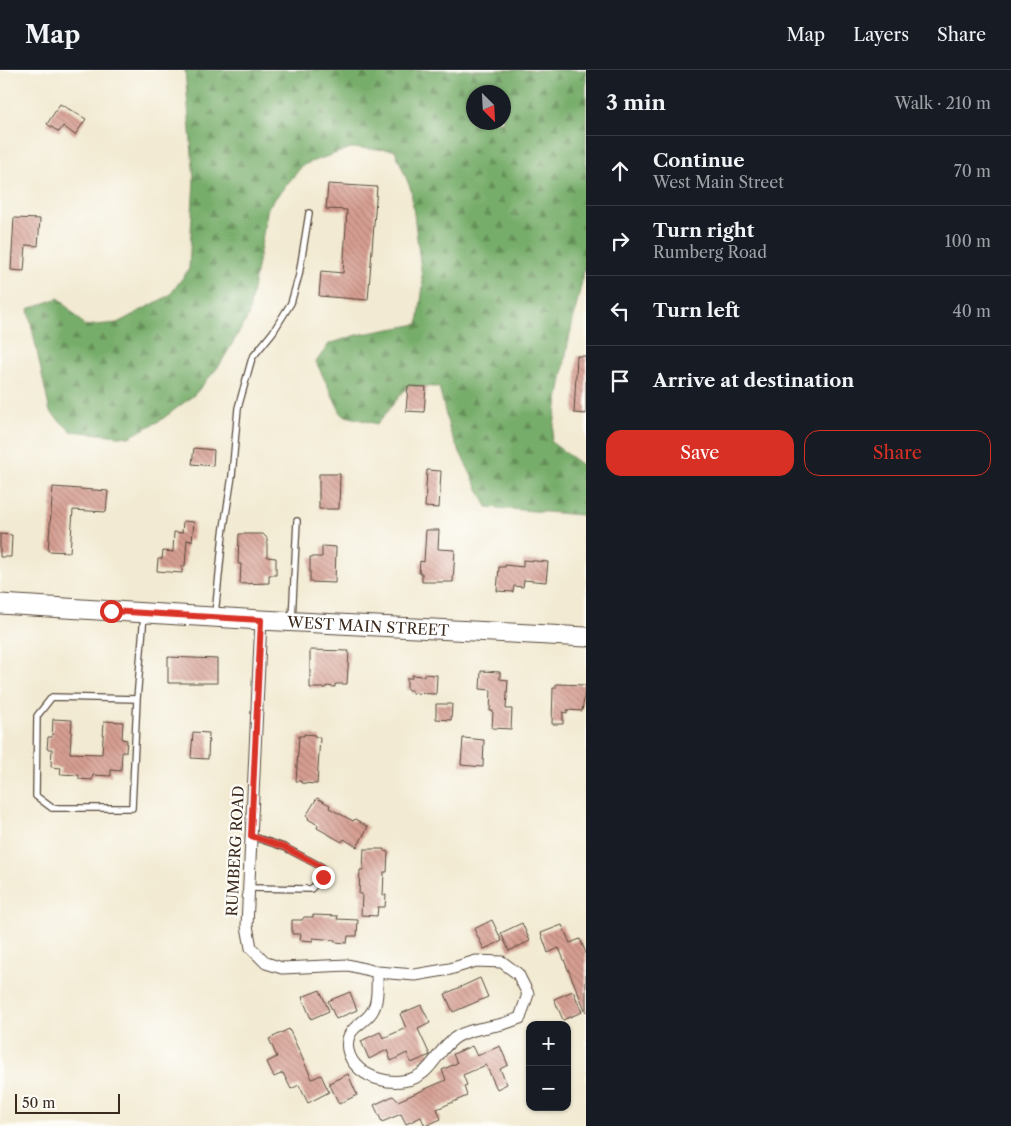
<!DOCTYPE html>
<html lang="en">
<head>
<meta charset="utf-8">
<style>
	:root { --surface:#171b24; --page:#242831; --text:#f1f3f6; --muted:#9ea1a6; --line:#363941; --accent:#d93025 }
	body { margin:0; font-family:"Libre Caslon Text",serif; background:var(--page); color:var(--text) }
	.controls { position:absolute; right:15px; bottom:15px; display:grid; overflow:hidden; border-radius:10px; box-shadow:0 1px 4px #0004 }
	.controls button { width:45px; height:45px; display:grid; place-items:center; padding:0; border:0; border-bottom:1px solid var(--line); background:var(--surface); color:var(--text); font:25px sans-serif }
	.compass { position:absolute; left:466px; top:15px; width:45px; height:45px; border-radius:50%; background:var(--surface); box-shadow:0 1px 4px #0004; rotate:156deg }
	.scale { position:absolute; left:15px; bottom:12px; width:105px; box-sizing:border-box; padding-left:5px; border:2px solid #3b2a1e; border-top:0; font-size:14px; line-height:18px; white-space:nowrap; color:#3b2a1e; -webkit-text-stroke:4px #fdfcf7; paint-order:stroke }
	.stop { position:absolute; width:15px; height:15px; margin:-11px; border:4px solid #d93025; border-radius:50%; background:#fff }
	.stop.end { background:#d93025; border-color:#fff; box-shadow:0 1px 5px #0008 }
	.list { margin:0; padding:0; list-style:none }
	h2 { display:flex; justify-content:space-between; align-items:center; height:65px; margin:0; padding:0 20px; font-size:21px }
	h2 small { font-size:16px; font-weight:400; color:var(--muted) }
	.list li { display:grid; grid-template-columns:32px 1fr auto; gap:15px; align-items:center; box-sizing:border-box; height:70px; padding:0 20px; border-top:1px solid var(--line) }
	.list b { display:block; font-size:19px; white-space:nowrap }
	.list p { margin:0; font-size:16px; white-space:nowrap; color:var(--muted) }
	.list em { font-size:16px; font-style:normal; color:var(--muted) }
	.actions { display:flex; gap:10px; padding:15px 20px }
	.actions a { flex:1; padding:11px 0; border:1px solid var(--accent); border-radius:15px; text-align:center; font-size:18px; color:var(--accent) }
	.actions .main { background:var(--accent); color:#fff }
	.icon { flex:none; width:28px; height:28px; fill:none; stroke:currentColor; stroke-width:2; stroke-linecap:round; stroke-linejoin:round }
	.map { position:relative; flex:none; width:586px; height:1056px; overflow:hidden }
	header { display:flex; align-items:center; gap:30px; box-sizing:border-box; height:70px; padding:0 25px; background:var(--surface); border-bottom:1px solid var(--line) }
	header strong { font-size:24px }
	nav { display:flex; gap:28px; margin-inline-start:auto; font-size:18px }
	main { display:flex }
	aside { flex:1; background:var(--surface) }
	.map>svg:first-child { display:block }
	.forest { fill:url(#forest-firs); stroke:#596c44; fill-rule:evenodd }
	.building { fill:url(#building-back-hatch) }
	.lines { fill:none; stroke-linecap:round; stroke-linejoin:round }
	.service-casing { stroke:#564739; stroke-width:8 }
	.minor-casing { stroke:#564739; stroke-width:13 }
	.primary-casing { stroke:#564739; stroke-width:21 }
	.service { stroke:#fff; stroke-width:5.5 }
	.minor { stroke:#fff; stroke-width:11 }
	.primary { stroke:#fff; stroke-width:19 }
	.route { stroke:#d93025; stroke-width:6 }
	.labels { text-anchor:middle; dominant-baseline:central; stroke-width:4.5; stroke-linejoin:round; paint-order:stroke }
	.street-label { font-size:15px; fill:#3b2a1e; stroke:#fdfcf7 }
</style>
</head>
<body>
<header>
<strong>Map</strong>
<nav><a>Map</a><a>Layers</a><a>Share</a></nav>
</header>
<main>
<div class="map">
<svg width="586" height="1056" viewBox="0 0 586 1056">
	<defs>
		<pattern id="forest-firs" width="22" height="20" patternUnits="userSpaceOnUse" patternTransform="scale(1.25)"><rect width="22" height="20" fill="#77ad6b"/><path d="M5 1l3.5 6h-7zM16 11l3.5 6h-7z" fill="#638d57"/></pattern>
		<pattern id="building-back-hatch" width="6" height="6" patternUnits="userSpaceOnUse" patternTransform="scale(1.25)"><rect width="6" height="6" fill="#d79f93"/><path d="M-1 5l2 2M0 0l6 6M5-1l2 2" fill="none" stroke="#b08277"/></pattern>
	</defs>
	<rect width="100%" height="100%" fill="#fdfcf7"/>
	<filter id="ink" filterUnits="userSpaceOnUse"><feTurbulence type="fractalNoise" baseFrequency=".02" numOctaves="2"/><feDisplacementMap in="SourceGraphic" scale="10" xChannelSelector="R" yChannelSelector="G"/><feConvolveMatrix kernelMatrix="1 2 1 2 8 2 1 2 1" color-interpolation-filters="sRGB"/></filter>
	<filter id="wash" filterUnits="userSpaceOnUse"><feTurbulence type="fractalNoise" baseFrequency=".0096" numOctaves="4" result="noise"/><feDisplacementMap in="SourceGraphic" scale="20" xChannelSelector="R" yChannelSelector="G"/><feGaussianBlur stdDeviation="1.12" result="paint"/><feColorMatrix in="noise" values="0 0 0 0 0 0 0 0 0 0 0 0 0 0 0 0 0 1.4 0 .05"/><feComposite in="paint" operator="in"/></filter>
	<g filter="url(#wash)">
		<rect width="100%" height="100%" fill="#f2ead2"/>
		<!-- forest -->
		<path class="forest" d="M185,0H586V193L568,273L551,372L586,398V443L581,445L487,437L450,362L439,317L408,316L377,354L342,345L316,292L329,274L357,265L418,254L423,216L411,120L395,80L351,78L303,95L268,137L248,247L219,296L194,325L161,350L129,367L71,361L50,342L28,239L59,228L85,256L117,253L170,225L189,199L194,109ZM473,22H503V52H473Z"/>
		<g id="blocks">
			<!-- building -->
			<path class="building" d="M60,34L86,49L75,65L63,56L59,62L47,54Z
				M328,114L377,117L368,230L319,226L321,201L343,203L347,140L326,139Z
				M14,148L40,149L38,176L26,175L24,201L11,200Z
				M577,286H586V344L574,343Z
				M408,316L426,317L424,342L406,341Z
				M194,378L214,380L213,396L192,394Z
				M427,400L441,401L439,438L425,437Z
				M319,404H340L339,439H319Z
				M53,417L108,421L106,442L73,440L70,482L48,481Z
				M183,451L194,452L192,471L187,470L185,496H182V503L157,501L158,489H162L163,481L173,482L174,462L182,463Z
				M426,460H439L438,479L455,480L453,512H422V503H419L420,491L424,492Z
				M0,464L12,465L11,487H0Z
				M239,464H263L267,468V487L276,488V505H269V513L240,514L241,494H238Z
				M322,476L336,477L335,513L310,512V487H322Z
				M523,490L548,492L546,512L524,510L523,517L514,516L513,522L497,521L499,497H505V495L523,497Z
				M310,580L349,581L347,614H335V617L326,616V618H310Z
				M168,587L217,589V613H168Z
				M481,601L500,602V609L508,610L506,639H512L511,659L492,658L493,641H490L491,620L480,619Z
				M424,604L437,605L436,624L412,623V620H407V608H412V605L424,606Z
				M556,614L586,615L582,641L567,640V643L563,642V654H552L553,618H556Z
				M436,634H452L451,650L436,649Z
				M53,649L72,650L70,683L102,684L104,651L123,652L122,669L127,670L126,682H122L121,701L111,700V706L93,705L92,710L79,709V705L60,704L61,698L51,697L52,679H47L48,667H52Z
				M193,662L209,663L208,689L191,688Z
				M304,664L315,665V667H320L317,714L301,713V711H296L299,666H304Z
				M463,668L484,670L483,697L461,695Z
				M317,728L330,735L329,738L353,751L355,749L368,757L357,777L344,769L342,772L317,758L318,755L308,749L309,748L306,746Z
				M364,779H384V781L388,782L387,802H384L383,825H386L385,837H378L377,846L361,845L362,824H359L360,800H363Z
				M313,845L338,846L337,849L358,850L357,866H348L347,873L335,872V870L313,868V871L300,870L301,864H292V850H302L304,847H313Z
				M492,850L502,871L484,879L474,859Z
				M522,853L530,871L509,881L501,863Z
				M562,855L570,873L580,869L586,883V942L559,878L548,883L541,863Z
				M480,908L488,927L453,942L445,924Z
				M320,920L329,941L311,949L302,927Z
				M573,921L582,942L563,950L554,929Z
				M350,922L357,940L336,949L328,931Z
				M421,935L430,953L418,959L430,985L411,993L407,983L391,991L387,980L369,989L361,971L380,962L383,968L406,958L400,944Z
				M289,959L312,1009L321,1005L329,1022L308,1033L299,1015L291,1019L283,1003L274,1007L267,992L277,987L269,969Z
				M472,976L477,986L500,976L508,995L500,999L507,1014L497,1019L486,995L463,1005L467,1015L464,1016L467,1026L437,1039L441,1049L425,1056L421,1047L406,1054L401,1044L382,1052L374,1035L393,1026L398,1031L446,1010L442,1000L457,993L453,984Z
				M348,1004L357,1025L339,1034L329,1013Z"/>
		</g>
	</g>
	<g filter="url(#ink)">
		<use href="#blocks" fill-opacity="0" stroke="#564739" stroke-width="1"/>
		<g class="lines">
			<defs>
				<path id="service" d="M215,545L223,464L232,406L238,338L252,288L273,262L291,233L299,205L309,143
					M292,550L297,451
					M137,629L52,627L37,646L36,726L52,738H132L137,629L144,545
					M248,818L311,819L323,807L322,797L284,777L251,766"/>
				<path id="minor" d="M261,550L247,856L251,878L266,893L282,898L348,895L377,902L415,905L450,899L476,891L502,892L518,904L528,924L520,948C514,950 508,953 502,954C487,958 472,958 458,966C443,974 436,992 424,1002C402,1021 354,1010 348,980C344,958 363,955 371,943C379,933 377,914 377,902"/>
				<g id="primary">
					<path id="s1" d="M0,534L261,550L586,567"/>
				</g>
			</defs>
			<!-- service casing -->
			<use href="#service" class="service-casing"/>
			<!-- minor casing -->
			<use href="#minor" class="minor-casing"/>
			<!-- primary casing -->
			<use href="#primary" class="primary-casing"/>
			<!-- service -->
			<use href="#service" class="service"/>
			<!-- minor -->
			<use href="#minor" class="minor"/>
			<!-- primary -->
			<use href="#primary" class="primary"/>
		</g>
	</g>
	<g class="lines" filter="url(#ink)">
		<!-- route -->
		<path class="route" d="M111,541L261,550L251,766L284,777L322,797L323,807"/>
	</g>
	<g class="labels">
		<!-- street labels -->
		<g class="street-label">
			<text stroke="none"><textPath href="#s1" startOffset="369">WEST MAIN STREET</textPath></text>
			<text transform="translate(235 781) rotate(-87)">RUMBERG ROAD</text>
		</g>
	</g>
</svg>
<div class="controls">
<button>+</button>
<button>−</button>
</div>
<svg class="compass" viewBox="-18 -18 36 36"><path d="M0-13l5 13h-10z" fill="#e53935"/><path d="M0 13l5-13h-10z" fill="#9ea1a6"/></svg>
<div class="scale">50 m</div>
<div class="stop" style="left:111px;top:541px"></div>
<div class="stop end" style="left:323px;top:807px"></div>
</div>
<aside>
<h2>3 min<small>Walk · 210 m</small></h2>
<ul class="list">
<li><svg class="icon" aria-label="ahead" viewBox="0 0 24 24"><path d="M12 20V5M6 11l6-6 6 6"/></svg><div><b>Continue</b><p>West Main Street</p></div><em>70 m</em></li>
<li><svg class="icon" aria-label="right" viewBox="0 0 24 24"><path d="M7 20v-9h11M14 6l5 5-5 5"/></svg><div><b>Turn right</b><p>Rumberg Road</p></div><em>100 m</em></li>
<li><svg class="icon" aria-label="left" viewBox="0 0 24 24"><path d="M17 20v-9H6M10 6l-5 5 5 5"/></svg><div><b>Turn left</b></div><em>40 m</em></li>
<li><svg class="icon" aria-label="arrive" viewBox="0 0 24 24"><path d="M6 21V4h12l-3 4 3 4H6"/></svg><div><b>Arrive at destination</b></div></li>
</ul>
<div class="actions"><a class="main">Save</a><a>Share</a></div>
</aside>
</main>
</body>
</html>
